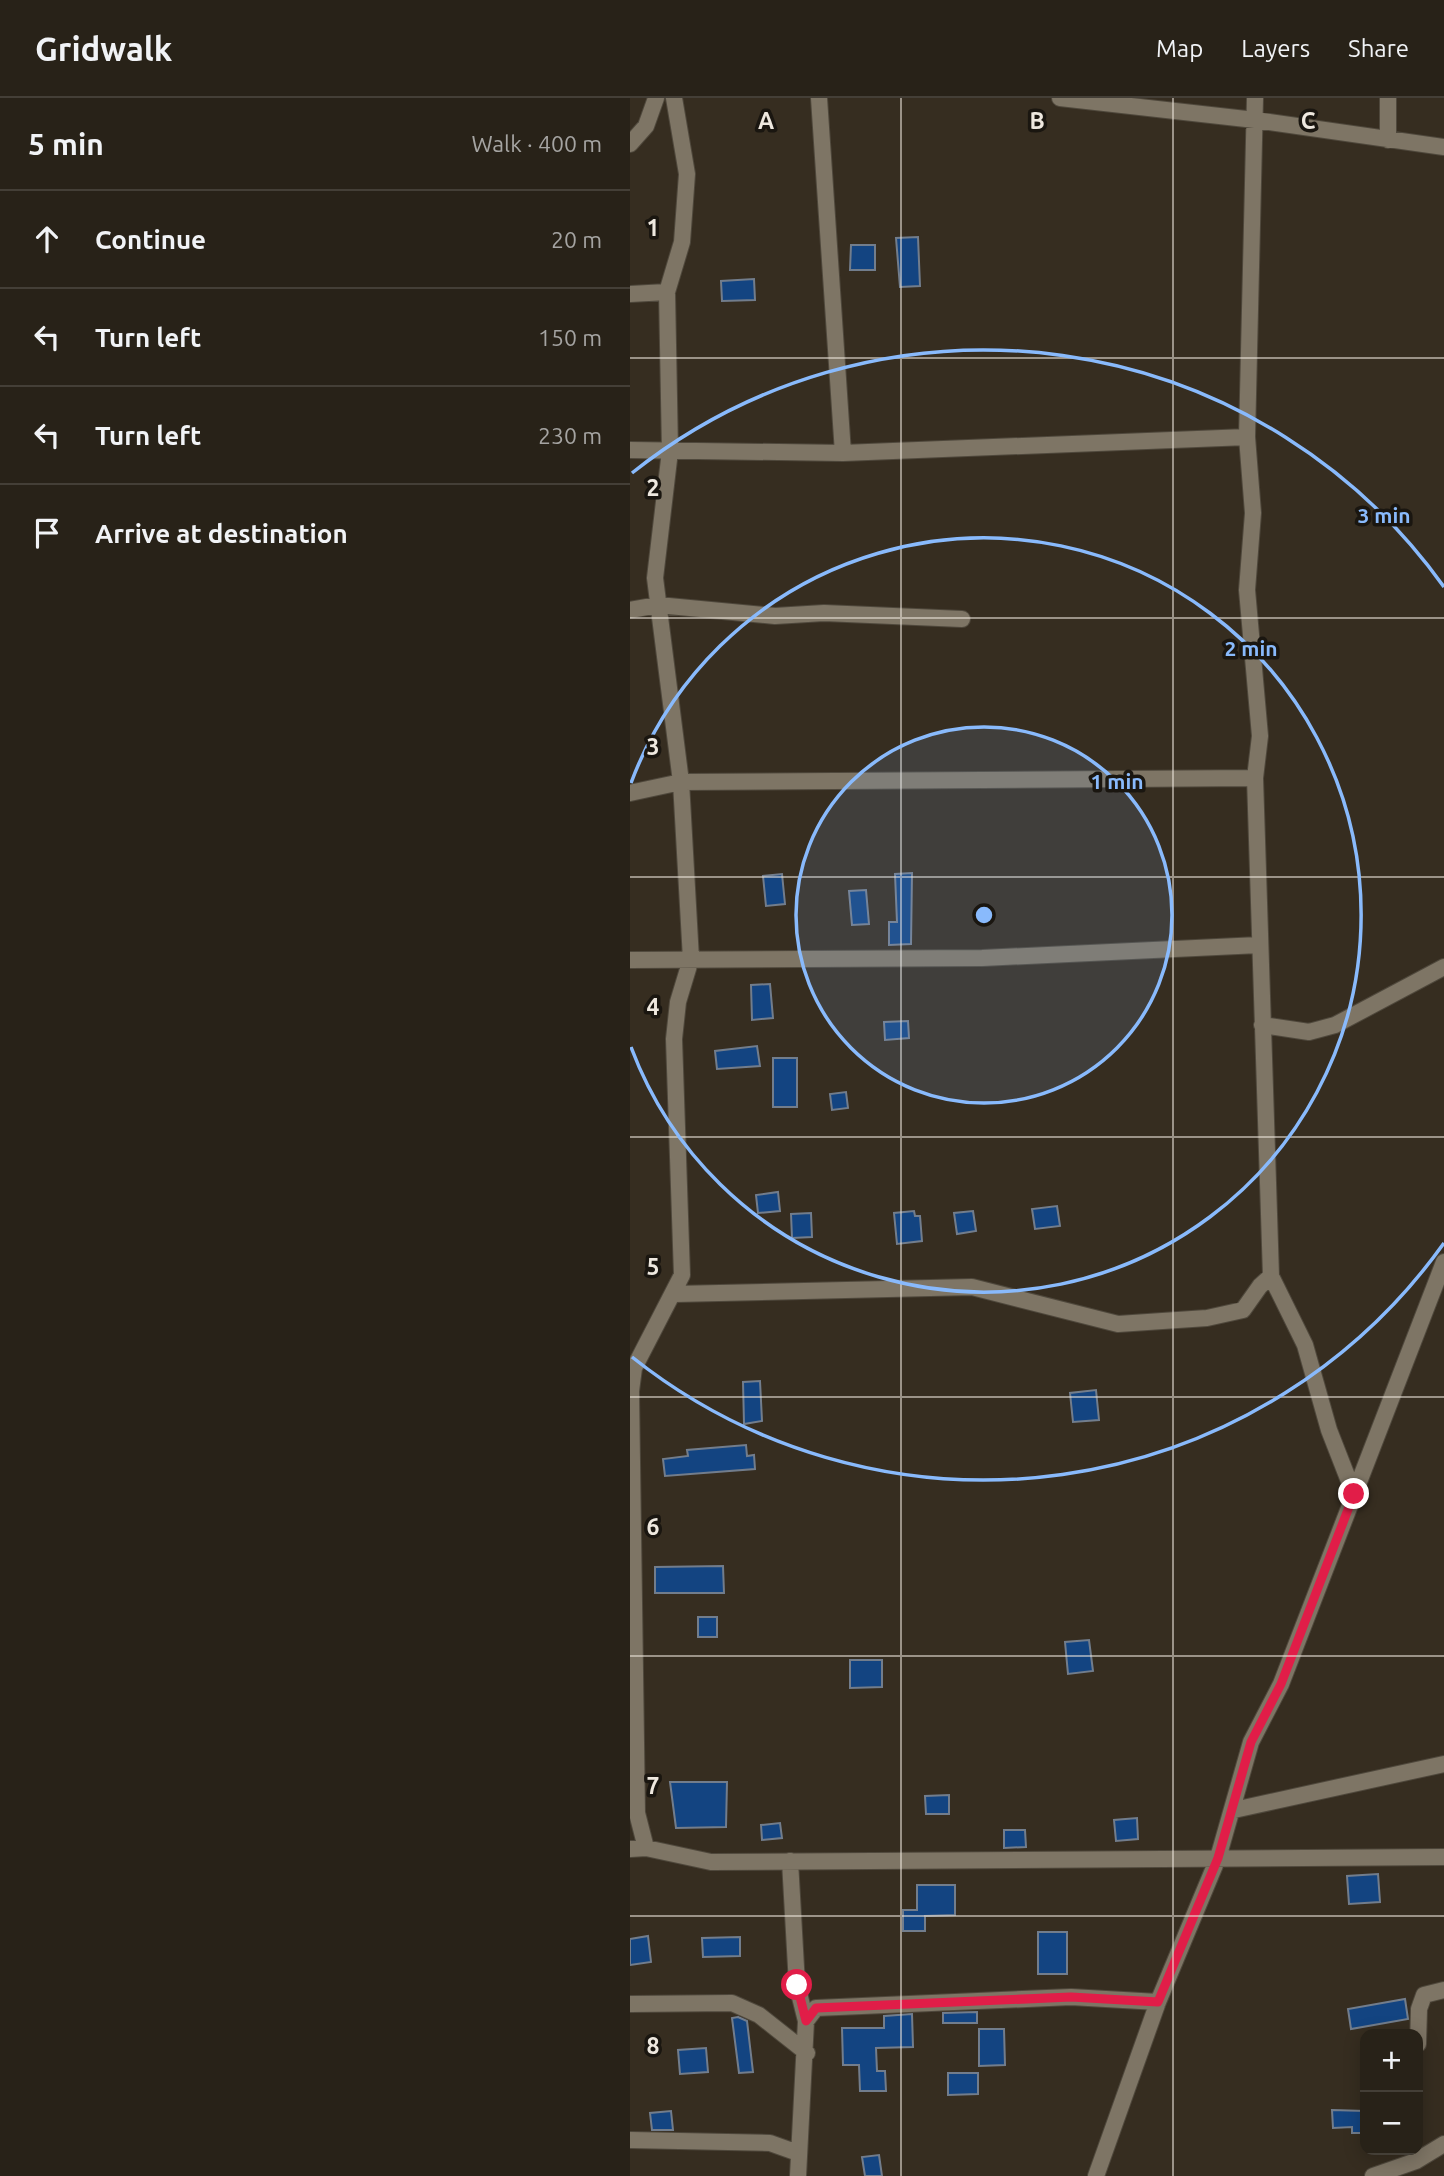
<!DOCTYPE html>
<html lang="en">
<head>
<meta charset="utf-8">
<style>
	:root { --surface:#282218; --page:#342f25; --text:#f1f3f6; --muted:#a5a4a2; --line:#443f37 }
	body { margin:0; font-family:Ubuntu,sans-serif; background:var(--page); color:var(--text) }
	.controls { position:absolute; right:21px; bottom:21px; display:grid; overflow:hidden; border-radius:14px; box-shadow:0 4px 18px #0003 }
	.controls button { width:63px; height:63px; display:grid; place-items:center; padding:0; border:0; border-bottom:2px solid var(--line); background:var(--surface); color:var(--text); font:35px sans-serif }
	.stop { position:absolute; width:21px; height:21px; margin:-16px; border:5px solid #e11d48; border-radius:50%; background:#fff }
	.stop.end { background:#e11d48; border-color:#fff; box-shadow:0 2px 7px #0008 }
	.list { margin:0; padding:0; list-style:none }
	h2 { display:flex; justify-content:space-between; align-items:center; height:91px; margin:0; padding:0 28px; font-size:30px }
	h2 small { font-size:23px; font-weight:400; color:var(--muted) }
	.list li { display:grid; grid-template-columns:46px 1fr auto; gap:21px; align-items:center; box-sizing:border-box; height:98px; padding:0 28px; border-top:2px solid var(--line) }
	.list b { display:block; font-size:26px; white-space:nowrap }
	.list em { font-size:23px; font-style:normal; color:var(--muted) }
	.icon { flex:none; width:38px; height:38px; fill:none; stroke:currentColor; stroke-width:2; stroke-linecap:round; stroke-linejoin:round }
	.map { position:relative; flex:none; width:814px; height:2078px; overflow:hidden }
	header { display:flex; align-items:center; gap:42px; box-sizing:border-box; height:98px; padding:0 35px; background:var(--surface); border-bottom:2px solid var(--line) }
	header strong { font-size:33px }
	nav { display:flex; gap:38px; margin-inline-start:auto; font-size:24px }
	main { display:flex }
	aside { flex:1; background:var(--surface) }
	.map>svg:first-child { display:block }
	.building { fill:#134481; stroke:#727d8c; stroke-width:2 }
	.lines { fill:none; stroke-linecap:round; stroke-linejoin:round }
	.street-casing { stroke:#4f483c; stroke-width:18 }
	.street { stroke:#7e7565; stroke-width:16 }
	.route { stroke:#e11d48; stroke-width:9 }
	.grid { fill:none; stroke:#eee8df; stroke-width:2; stroke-opacity:0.55 }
	.ring { fill:none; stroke:#89bafc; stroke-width:3.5 }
	.grid-label { font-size:23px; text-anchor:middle; font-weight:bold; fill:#eee8df; stroke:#1a1610; stroke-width:7; stroke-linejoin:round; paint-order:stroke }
	.centre { fill:#89bafc; stroke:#1a1610; stroke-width:3.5 }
	.ring-label { font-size:21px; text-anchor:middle; font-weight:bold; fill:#89bafc; stroke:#1a1610; stroke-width:7; stroke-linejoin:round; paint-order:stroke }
</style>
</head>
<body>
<header>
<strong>Gridwalk</strong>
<nav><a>Map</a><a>Layers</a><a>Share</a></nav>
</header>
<main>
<aside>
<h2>5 min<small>Walk · 400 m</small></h2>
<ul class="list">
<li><svg class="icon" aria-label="ahead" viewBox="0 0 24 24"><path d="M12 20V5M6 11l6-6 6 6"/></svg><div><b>Continue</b></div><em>20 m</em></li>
<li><svg class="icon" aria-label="left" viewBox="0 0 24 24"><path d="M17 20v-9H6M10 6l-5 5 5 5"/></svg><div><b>Turn left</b></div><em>150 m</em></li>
<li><svg class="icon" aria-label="left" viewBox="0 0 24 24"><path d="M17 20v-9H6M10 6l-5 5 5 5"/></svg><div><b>Turn left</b></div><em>230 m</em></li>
<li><svg class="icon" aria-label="arrive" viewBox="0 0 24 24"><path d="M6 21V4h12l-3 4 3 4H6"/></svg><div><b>Arrive at destination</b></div></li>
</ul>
</aside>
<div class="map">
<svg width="814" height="2078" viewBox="0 0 814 2078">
	<rect width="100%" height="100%" fill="#362d20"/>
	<!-- building -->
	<path class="building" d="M288,139L290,188L270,189L266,140Z
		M221,147H245V172H220Z
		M124,181L125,202L92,203L91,183Z
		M282,775L281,846L259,847V824H267L265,776Z
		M152,776L155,806L136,808L133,778Z
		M236,792L239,826L222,827L219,793Z
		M140,886L143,920L122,922L121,887Z
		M278,923L279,940L255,942L254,924Z
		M127,948L130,968L87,971L85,953Z
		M143,960H167V1009H143Z
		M216,994L218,1010L202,1012L200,996Z
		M148,1094L150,1113L128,1115L126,1097Z
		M427,1108L430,1128L405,1131L402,1111Z
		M284,1113L285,1118H290L292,1143L267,1146L264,1115Z
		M343,1113L346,1133L327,1136L324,1115Z
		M181,1115L182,1139L162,1140L161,1116Z
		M130,1283L132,1323L114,1326L113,1284Z
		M466,1292L469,1322L443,1324L440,1295Z
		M116,1347L117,1358L124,1357L125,1371L35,1378L33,1361L58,1358L57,1352Z
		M93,1468L94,1495H25V1469Z
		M68,1519H87V1539H68Z
		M459,1542L463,1573L438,1576L435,1544Z
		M220,1562H252V1589L220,1590Z
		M40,1684H97L96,1729L46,1730Z
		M319,1697V1716H296L295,1698Z
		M507,1720L508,1741L486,1743L484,1722Z
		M150,1725L152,1740L132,1742L131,1727Z
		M374,1732H395L396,1749L374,1750Z
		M748,1776L750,1804L719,1806L717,1778Z
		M287,1787H325V1817L295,1818V1833H273V1812H287Z
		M408,1834H437V1876H408Z
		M18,1838L21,1864L0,1867V1841Z
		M110,1839V1858L73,1859L72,1840Z
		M775,1901L778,1921L721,1931L718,1911Z
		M347,1914V1925H313V1915Z
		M282,1916L283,1949L246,1950L247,1973H255L256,1993H230L229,1967H213L212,1930H254V1918Z
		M108,1919L117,1923L123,1974L109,1975L102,1920Z
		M349,1931H374L375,1967L349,1968Z
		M76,1950L78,1974L50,1976L48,1952Z
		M318,1975H348V1996L318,1997Z
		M702,2012L735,2013V2035H722V2029L703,2030Z
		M41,2013L43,2032H22L20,2015Z
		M249,2057L252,2078H235L232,2059Z"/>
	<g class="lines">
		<defs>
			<path id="street" d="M189,0L213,355
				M430,0L625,22L814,49
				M625,0L617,339L623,415L617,492L630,638L625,680L641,1178L675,1247L699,1332L724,1396
				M758,42V0
				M0,46L16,28L26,0
				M0,196L37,194
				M0,352L213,355L617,339
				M0,512L28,507L145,518L194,515L332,521
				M0,695L51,684L625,680
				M0,862L352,860L629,847
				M632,927L679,934L705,927L814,869
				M45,1196L342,1189L488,1226L577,1220L613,1212L630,1188L641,1178
				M604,1712L814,1666
				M16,1750L7,1715L1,1293L4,1270L52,1177L44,941L48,904L61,861L51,684L25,480L40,353L37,194L52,144L57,76L44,0
				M0,1751L16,1750L81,1764L814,1759
				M160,1763L167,1887L176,1923L168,2078
				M0,1906L102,1905L129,1917L177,1955
				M176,1923L186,1910L441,1899L528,1904
				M788,1946L789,1911L794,1897L814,1892
				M0,2042L140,2045L168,2055
				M466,2078L528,1904L588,1760L621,1644L651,1586L814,1164
				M743,2078L786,2063L814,2046"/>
		</defs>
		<!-- street casing -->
		<use href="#street" class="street-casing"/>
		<!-- street -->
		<use href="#street" class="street"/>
	</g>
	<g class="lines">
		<!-- route -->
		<path class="route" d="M167,1887L176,1923L186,1910L441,1899L528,1904L588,1760L621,1644L651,1586L724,1396"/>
	</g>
	<!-- grid -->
	<path class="grid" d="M271,0V2078M543,0V2078M0,260H814M0,520H814M0,779H814M0,1039H814M0,1299H814M0,1558H814M0,1818H814"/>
	<!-- distance rings -->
	<circle cx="354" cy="817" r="188" fill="#89bafc" fill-opacity=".12"/>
	<g class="ring">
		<circle cx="354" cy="817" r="188"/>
		<path d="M1 685A377 377 0 1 1 1 949"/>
		<path d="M814 1145A565 565 0 0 1 2 1259M2 375A565 565 0 0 1 814 489"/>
	</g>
	<g class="grid-label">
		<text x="136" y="31">A</text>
		<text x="407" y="31">B</text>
		<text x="678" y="31">C</text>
		<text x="23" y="138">1</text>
		<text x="23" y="398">2</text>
		<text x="23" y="657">3</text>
		<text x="23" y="917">4</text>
		<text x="23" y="1177">5</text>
		<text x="23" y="1437">6</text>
		<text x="23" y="1696">7</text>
		<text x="23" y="1956">8</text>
	</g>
	<circle cx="354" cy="817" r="10" class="centre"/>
	<g class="ring-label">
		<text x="754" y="425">3 min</text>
		<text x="621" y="558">2 min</text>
		<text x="487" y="691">1 min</text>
	</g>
</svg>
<div class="controls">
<button>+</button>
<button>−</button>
</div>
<div class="stop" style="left:167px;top:1887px"></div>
<div class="stop end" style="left:724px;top:1396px"></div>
</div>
</main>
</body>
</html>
